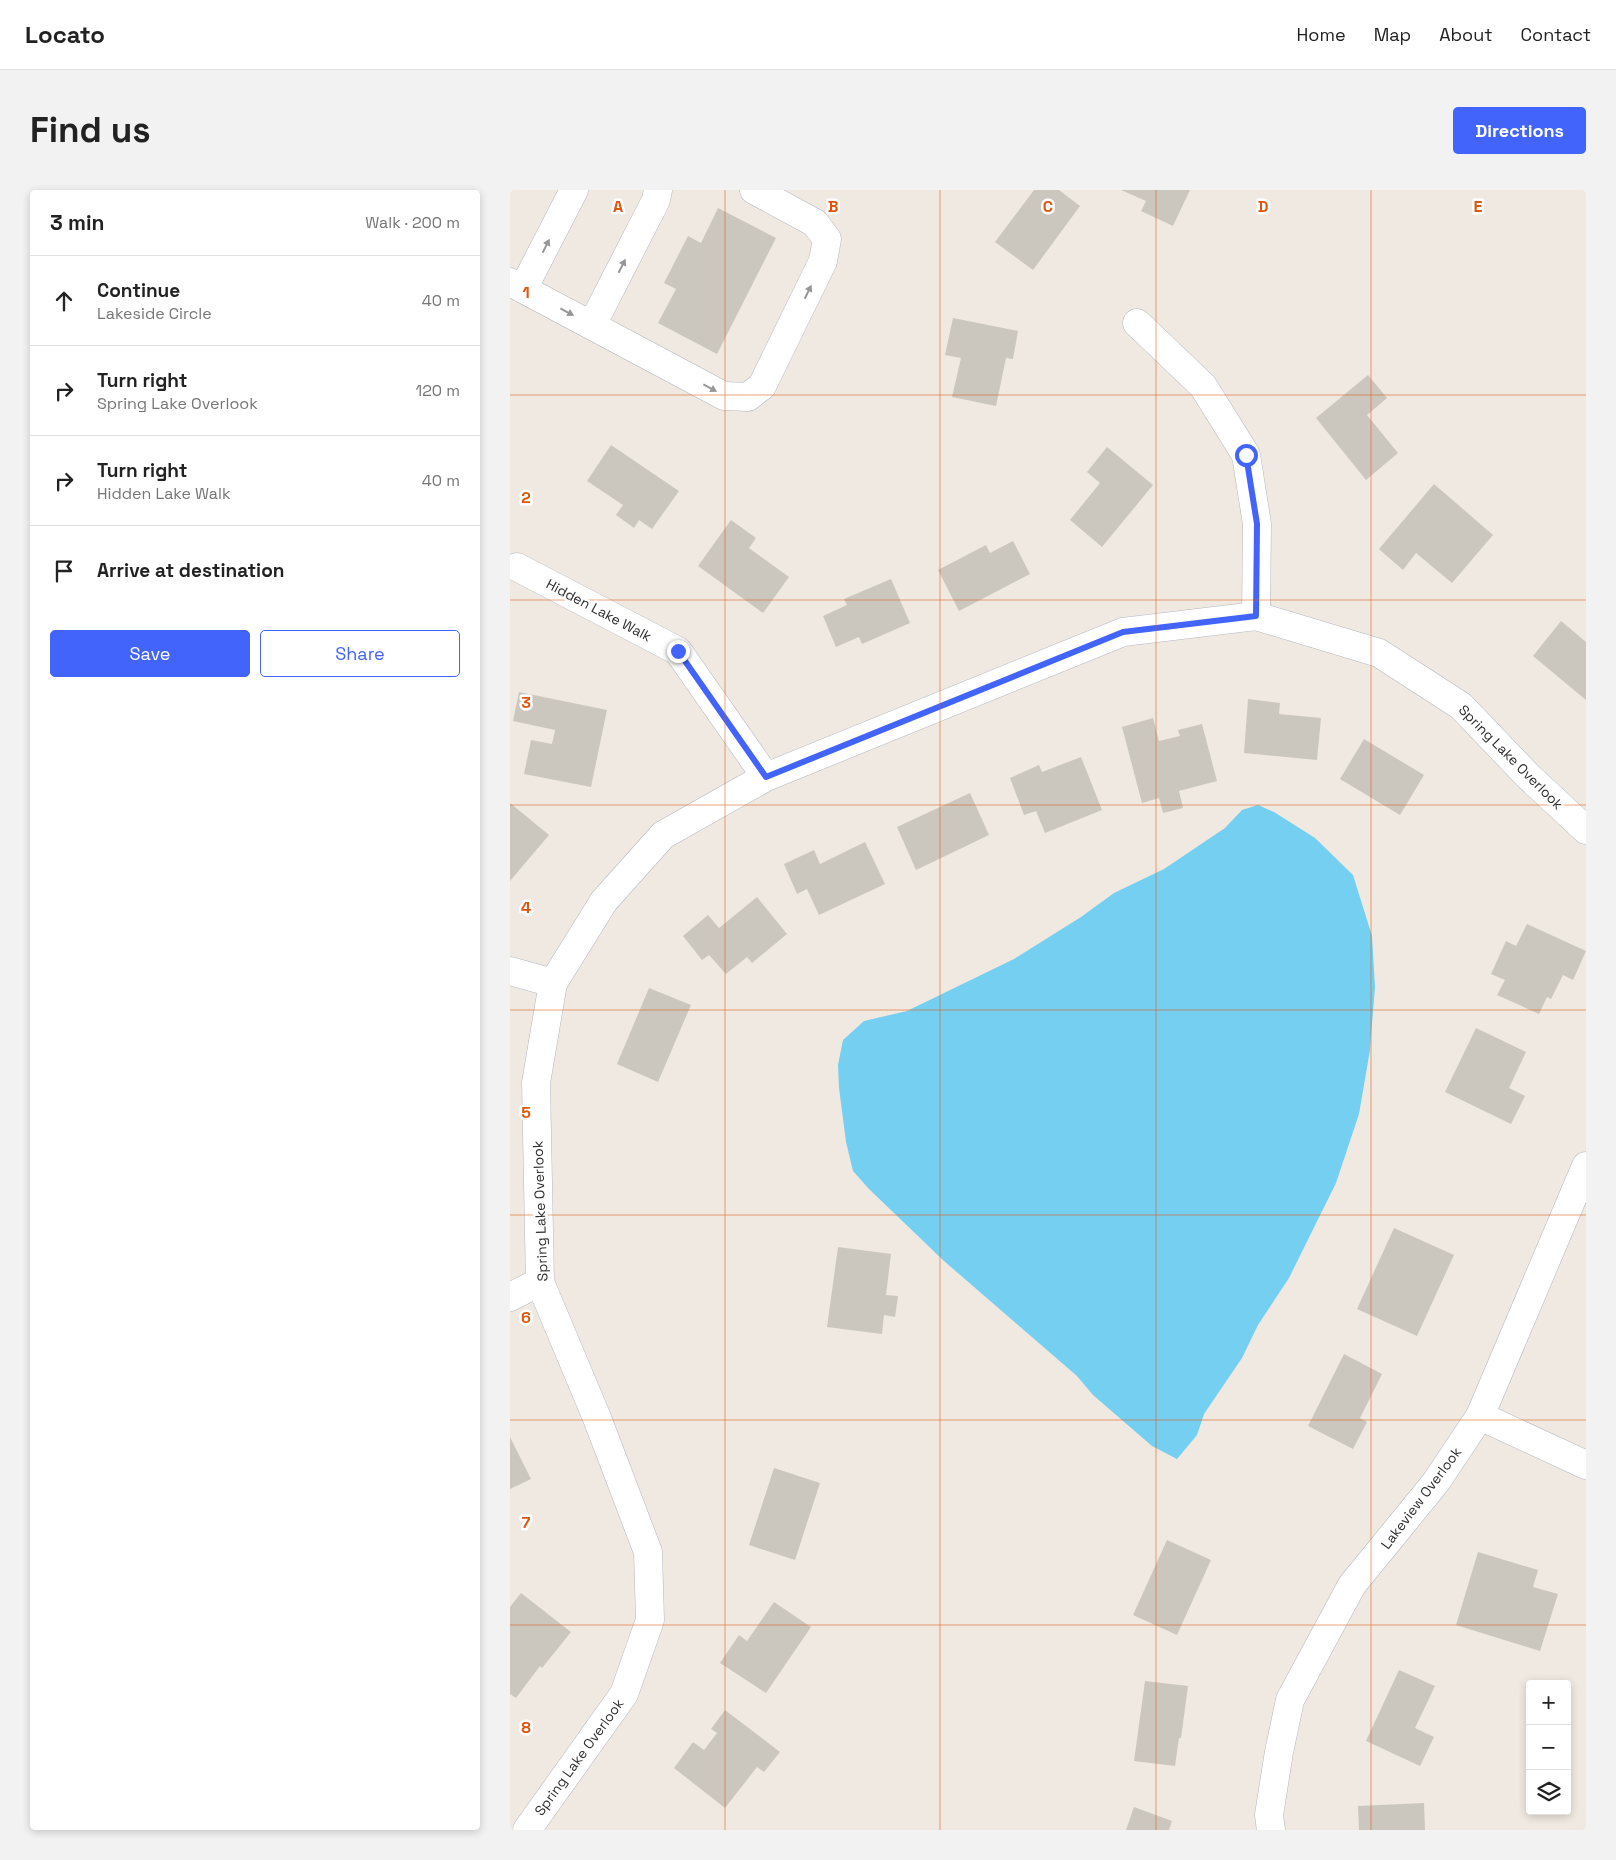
<!DOCTYPE html>
<html lang="en">
<head>
<meta charset="utf-8">
<style>
	:root { --surface:#fff; --page:#f2f2f2; --text:#222; --muted:#767676; --line:#e0e0e0; --accent:#4264fb }
	body { margin:0; font-family:"Space Grotesk",sans-serif; background:var(--page); color:var(--text) }
	.controls { position:absolute; right:15px; bottom:15px; display:grid; overflow:hidden; border-radius:5px; box-shadow:0 2px 8px #0003 }
	.controls button { width:45px; height:45px; display:grid; place-items:center; padding:0; border:0; border-bottom:1px solid var(--line); background:var(--surface); color:var(--text); font:25px sans-serif }
	.stop { position:absolute; width:15px; height:15px; margin:-11px; border:4px solid #4264fb; border-radius:50%; background:#fff }
	.stop.end { background:#4264fb; border-color:#fff; box-shadow:0 1px 5px #0008 }
	.list { margin:0; padding:0; list-style:none }
	h2 { display:flex; justify-content:space-between; align-items:center; height:65px; margin:0; padding:0 20px; font-size:21px }
	h2 small { font-size:16px; font-weight:400; color:var(--muted) }
	.list li { display:grid; grid-template-columns:32px 1fr auto; gap:15px; align-items:center; box-sizing:border-box; height:90px; padding:0 20px; border-top:1px solid var(--line) }
	.list b { display:block; font-size:19px; white-space:nowrap }
	.list p { margin:0; font-size:16px; white-space:nowrap; color:var(--muted) }
	.list em { font-size:16px; font-style:normal; color:var(--muted) }
	.actions { display:flex; gap:10px; padding:15px 20px }
	.actions a { flex:1; padding:11px 0; border:1px solid var(--accent); border-radius:5px; text-align:center; font-size:18px; color:var(--accent) }
	.actions .main { background:var(--accent); color:#fff }
	.icon { flex:none; width:28px; height:28px; fill:none; stroke:currentColor; stroke-width:2; stroke-linecap:round; stroke-linejoin:round }
	.map { position:relative; flex:none; width:1076px; height:1640px; overflow:hidden; border-radius:5px }
	header { display:flex; align-items:center; gap:30px; box-sizing:border-box; height:70px; padding:0 25px; background:var(--surface); border-bottom:1px solid var(--line) }
	header strong { font-size:24px }
	nav { display:flex; gap:28px; margin-inline-start:auto; font-size:18px }
	.intro { display:flex; align-items:center; justify-content:space-between; box-sizing:border-box; height:120px; padding:0 30px }
	h1 { margin:0; font-size:35px }
	.button { padding:12px 22px; border-radius:5px; background:var(--accent); color:#fff; font-size:18px; font-weight:700 }
	main { display:flex; gap:30px; padding:0 30px }
	aside { flex:1; background:var(--surface); border-radius:5px; box-shadow:0 2px 8px #0003 }
	.map>svg:first-child { display:block }
	.water { fill:#75cff0 }
	.building { fill:#cbc7bf }
	.lines { fill:none; stroke-linecap:round; stroke-linejoin:round }
	.minor-casing { stroke:#b4b7c1; stroke-width:29 }
	.minor { stroke:#fff; stroke-width:28 }
	.oneway { fill:#969696 }
	.route { stroke:#4264fb; stroke-width:6 }
	.grid { fill:none; stroke:#df570e; stroke-width:1; stroke-opacity:0.55 }
	.labels { text-anchor:middle; dominant-baseline:central; stroke-width:5; stroke-linejoin:round; paint-order:stroke }
	.street-label { font-size:14px; fill:#2e2e2e; stroke:#fff }
	.grid-label { font-size:16px; text-anchor:middle; font-weight:bold; fill:#df570e; stroke:#fff; stroke-width:5; stroke-linejoin:round; paint-order:stroke }
</style>
</head>
<body>
<header>
<strong>Locato</strong>
<nav><a>Home</a><a>Map</a><a>About</a><a>Contact</a></nav>
</header>
<div class="intro"><h1>Find us</h1><a class="button">Directions</a></div>
<main>
<aside>
<h2>3 min<small>Walk · 200 m</small></h2>
<ul class="list">
<li><svg class="icon" aria-label="ahead" viewBox="0 0 24 24"><path d="M12 20V5M6 11l6-6 6 6"/></svg><div><b>Continue</b><p>Lakeside Circle</p></div><em>40 m</em></li>
<li><svg class="icon" aria-label="right" viewBox="0 0 24 24"><path d="M7 20v-9h11M14 6l5 5-5 5"/></svg><div><b>Turn right</b><p>Spring Lake Overlook</p></div><em>120 m</em></li>
<li><svg class="icon" aria-label="right" viewBox="0 0 24 24"><path d="M7 20v-9h11M14 6l5 5-5 5"/></svg><div><b>Turn right</b><p>Hidden Lake Walk</p></div><em>40 m</em></li>
<li><svg class="icon" aria-label="arrive" viewBox="0 0 24 24"><path d="M6 21V4h12l-3 4 3 4H6"/></svg><div><b>Arrive at destination</b></div></li>
</ul>
<div class="actions"><a class="main">Save</a><a>Share</a></div>
</aside>
<div class="map">
<svg width="1076" height="1640" viewBox="0 0 1076 1640">
	<rect width="100%" height="100%" fill="#efe9e1"/>
	<!-- water -->
	<path class="water" d="M748,615L764,622L805,648L843,685L862,746L865,797L860,860L849,924L826,993L779,1088L748,1135L732,1168L694,1224L687,1245L667,1269L642,1256L583,1205L567,1186L434,1071L359,999L343,981L336,952L329,898L328,875L333,850L354,831L397,821L504,769L571,727L604,703L654,679L715,638L732,620Z"/>
	<!-- building -->
	<path class="building" d="M524,0H549L570,16L523,80L485,52Z
		M611,0H680L663,36L631,21L636,11Z
		M208,18L266,48L207,164L148,133L166,99L154,93L178,46L191,53Z
		M443,128L508,141L503,169L496,168L486,216L442,207L451,168L435,165Z
		M858,185L877,208L857,225L888,263L856,290L806,228Z
		M101,255L169,301L142,339L129,330L124,338L106,325L113,315L77,291Z
		M597,257L643,295L592,357L560,330L590,293L577,282Z
		M924,294L983,345L942,393L906,363L893,380L869,359Z
		M221,330L246,348L239,358L279,387L253,423L188,376Z
		M503,351L520,384L449,421L428,380L476,355L480,363Z
		M381,389L400,433L352,454L349,447L326,457L313,426L337,415L334,409Z
		M1051,431L1076,452V510L1023,466Z
		M9,502L97,520L81,597L14,584L21,550L42,554L45,540L3,531Z
		M738,509L770,513L769,524L811,528L807,570L734,563Z
		M643,528L649,551L670,546L668,540L692,534L707,591L669,601L673,618L653,623L649,608L632,613L612,537Z
		M854,549L914,585L890,625L830,589Z
		M571,567L592,620L535,643L526,621L514,625L500,588L529,575L532,582Z
		M460,603L479,645L406,680L387,637Z
		M0,613L39,645L0,691Z
		M355,652L375,694L309,725L297,699L287,704L274,674L304,660L310,674Z
		M247,707L277,744L242,773L237,767L216,784L199,765L192,770L173,746L198,725L209,738Z
		M1017,734L1076,761L1063,790L1053,785L1041,809L1037,807L1029,824L987,805L995,790L981,784L996,751L1006,756Z
		M139,798L181,815L148,892L107,874Z
		M966,838L1016,862L999,898L1015,906L1001,934L935,902Z
		M884,1038L944,1065L907,1146L847,1119Z
		M328,1057L381,1064L376,1105L388,1106L385,1127L374,1125L372,1144L317,1137Z
		M834,1164L872,1184L850,1228L857,1232L843,1259L798,1236Z
		M0,1247L21,1289L0,1299Z
		M264,1278L310,1293L285,1370L239,1355Z
		M657,1350L701,1370L667,1445L623,1425Z
		M968,1362L1028,1380L1023,1397L1048,1404L1030,1461L946,1435Z
		M11,1403L61,1442L32,1478L30,1476L6,1508L0,1504V1417Z
		M264,1412L301,1437L256,1503L210,1473L229,1445L237,1451Z
		M889,1480L925,1496L905,1538L924,1547L910,1576L856,1551Z
		M635,1491L678,1496L671,1548H669L665,1576L624,1571Z
		M215,1520L270,1562L254,1582L247,1577L215,1618L164,1578L183,1552L194,1560L207,1543L201,1539Z
		M914,1613L915,1640H849L848,1616Z
		M624,1617L662,1631L659,1640H616Z"/>
	<g class="lines">
		<defs>
			<path id="minor" d="M0,92L214,206L238,207L252,196L313,71L317,49L305,33L244,0
				M13,99L64,0
				M627,133L693,196L736,265L747,334L746,426
				M82,135L146,10L148,0
				M7,377L168,461L256,587
				M0,781L43,793
				M0,1107L30,1092
				M970,1226L1076,1275
				M17,1640L114,1504L140,1430L138,1362L87,1228L30,1092L26,893L43,793L94,711L153,645L256,587L613,442L746,426L869,463L951,516L1018,586L1076,640
				M761,1640L759,1625L769,1562L780,1510L842,1395L926,1292L970,1226L1076,976"/>
		</defs>
		<!-- minor casing -->
		<use href="#minor" class="minor-casing"/>
		<!-- minor -->
		<use href="#minor" class="minor"/>
	</g>
	<!-- one-way arrows -->
	<defs><path id="oneway-solid" d="M-6-.8H1V-3.2L6.5 0L1 3.2V.8H-6Z" transform="scale(1.25)"/></defs>
	<g class="oneway">
		<use href="#oneway-solid" transform="translate(36 56) rotate(-63)"/>
		<use href="#oneway-solid" transform="translate(112 76) rotate(-63)"/>
		<use href="#oneway-solid" transform="translate(298 102) rotate(-64)"/>
		<use href="#oneway-solid" transform="translate(57 122) rotate(28)"/>
		<use href="#oneway-solid" transform="translate(200 198) rotate(28)"/>
	</g>
	<g class="lines">
		<!-- route -->
		<path class="route" d="M168,461L256,587L613,442L746,426L747,334L736,265"/>
	</g>
	<!-- grid -->
	<path class="grid" d="M215,0V1640M430,0V1640M646,0V1640M861,0V1640M0,205H1076M0,410H1076M0,615H1076M0,820H1076M0,1025H1076M0,1230H1076M0,1435H1076"/>
	<g class="labels">
		<!-- street labels -->
		<g class="street-label">
			<text transform="translate(89 420) rotate(28)">Hidden Lake Walk</text>
			<text transform="translate(1001 567) rotate(45)">Spring Lake Overlook</text>
			<text transform="translate(30 1021) rotate(-92)">Spring Lake Overlook</text>
			<text transform="translate(911 1308) rotate(-53)">Lakeview Overlook</text>
			<text transform="translate(69 1567) rotate(-54)">Spring Lake Overlook</text>
		</g>
	</g>
	<g class="grid-label">
		<text x="108" y="22">A</text>
		<text x="323" y="22">B</text>
		<text x="538" y="22">C</text>
		<text x="753" y="22">D</text>
		<text x="968" y="22">E</text>
		<text x="16" y="108">1</text>
		<text x="16" y="313">2</text>
		<text x="16" y="518">3</text>
		<text x="16" y="723">4</text>
		<text x="16" y="928">5</text>
		<text x="16" y="1133">6</text>
		<text x="16" y="1338">7</text>
		<text x="16" y="1543">8</text>
	</g>
</svg>
<div class="controls">
<button>+</button>
<button>−</button>
<button><svg class="icon" aria-label="layers" viewBox="0 0 24 24"><path d="M12 4l9 5-9 5-9-5zM3 14l9 5 9-5"/></svg></button>
</div>
<div class="stop" style="left:736px;top:265px"></div>
<div class="stop end" style="left:168px;top:461px"></div>
</div>
</main>
</body>
</html>
